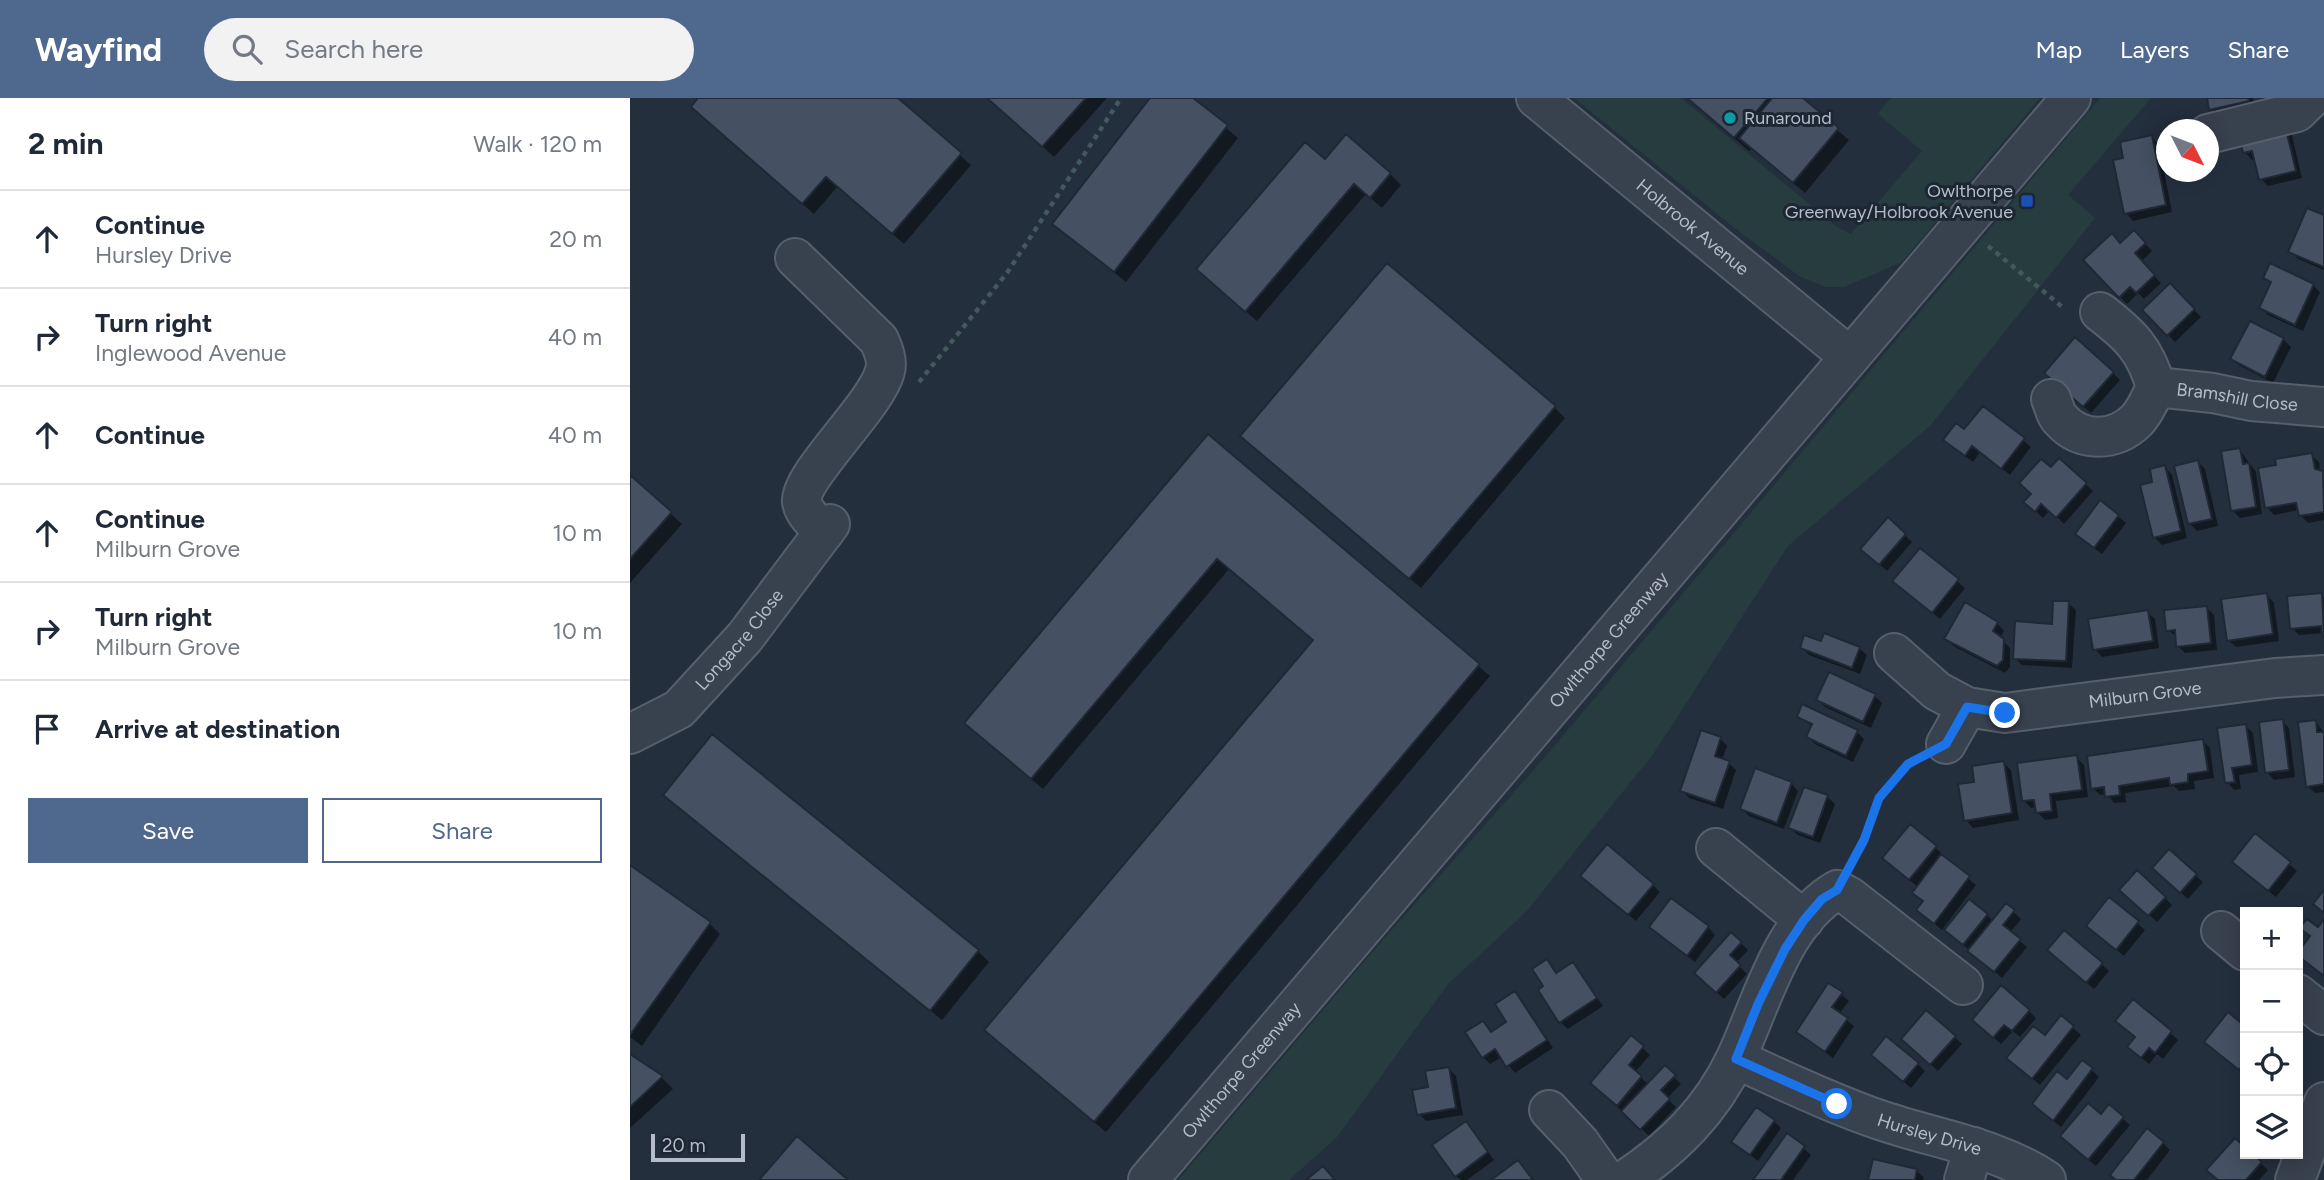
<!DOCTYPE html>
<html lang="en">
<head>
<meta charset="utf-8">
<style>
	:root { --surface:#fff; --page:#f2f2f3; --text:#1f2937; --muted:#747a83; --line:#e0e1e3; --accent:#4f688e }
	body { margin:0; font-family:Figtree,sans-serif; background:var(--page); color:var(--text) }
	.controls { position:absolute; right:21px; bottom:21px; display:grid; overflow:hidden; border-radius:0px; box-shadow:0 4px 18px #0003 }
	.controls button { width:63px; height:63px; display:grid; place-items:center; padding:0; border:0; border-bottom:2px solid var(--line); background:var(--surface); color:var(--text); font:35px sans-serif }
	.compass { position:absolute; left:1526px; top:21px; width:63px; height:63px; border-radius:50%; background:var(--surface); box-shadow:0 4px 18px #0003; rotate:132deg }
	.scale { position:absolute; left:21px; bottom:18px; width:94px; box-sizing:border-box; padding-left:7px; border:4px solid #b4bcc9; border-top:0; font-size:19px; line-height:24px; white-space:nowrap; color:#b4bcc9; -webkit-text-stroke:5px #1d2633; paint-order:stroke }
	.stop { position:absolute; width:21px; height:21px; margin:-16px; border:5px solid #1a73e8; border-radius:50%; background:#fff }
	.stop.end { background:#1a73e8; border-color:#fff; box-shadow:0 2px 7px #0008 }
	.list { margin:0; padding:0; list-style:none }
	h2 { display:flex; justify-content:space-between; align-items:center; height:91px; margin:0; padding:0 28px; font-size:30px }
	h2 small { font-size:23px; font-weight:400; color:var(--muted) }
	.list li { display:grid; grid-template-columns:46px 1fr auto; gap:21px; align-items:center; box-sizing:border-box; height:98px; padding:0 28px; border-top:2px solid var(--line) }
	.list b { display:block; font-size:26px; white-space:nowrap }
	.list p { margin:0; font-size:23px; white-space:nowrap; color:var(--muted) }
	.list em { font-size:23px; font-style:normal; color:var(--muted) }
	.actions { display:flex; gap:14px; padding:21px 28px }
	.actions a { flex:1; padding:16px 0; border:2px solid var(--accent); border-radius:0px; text-align:center; font-size:24px; color:var(--accent) }
	.actions .main { background:var(--accent); color:#fff }
	.icon { flex:none; width:38px; height:38px; fill:none; stroke:currentColor; stroke-width:2; stroke-linecap:round; stroke-linejoin:round }
	.map { position:relative; flex:none; width:1694px; height:1082px; overflow:hidden }
	header { display:flex; align-items:center; gap:42px; box-sizing:border-box; height:98px; padding:0 35px; background:var(--accent); color:#fff }
	header strong { font-size:33px }
	nav { display:flex; gap:38px; margin-inline-start:auto; font-size:24px }
	.search { width:490px; height:63px; background:var(--page); display:flex; align-items:center; gap:18px; box-sizing:border-box; padding:0 24px; border-radius:38px; color:var(--muted); font-size:26px }
	main { display:flex }
	aside { flex:1; background:var(--surface) }
	.map>svg:first-child { display:block }
	.green { fill:#263c3f }
	.shadow { fill:#0007 }
	.building { fill:#455162; stroke:#1f2835; stroke-width:2 }
	.lines { fill:none; stroke-linecap:round; stroke-linejoin:round }
	.minor-casing { stroke:#565f6c; stroke-width:42 }
	.path { stroke:#44595c; stroke-width:4.5; stroke-dasharray:5 5; stroke-linecap:butt }
	.minor { stroke:#38414e; stroke-width:38 }
	.route { stroke:#1a73e8; stroke-width:9 }
	.culture-dot { fill:#0f9aa8; stroke:#1d2633; stroke-width:2.5 }
	.transit-dot { fill:#1a4fb4; stroke:#1d2633; stroke-width:2.5 }
	.labels { text-anchor:middle; dominant-baseline:central; stroke-width:6; stroke-linejoin:round; paint-order:stroke }
	.poi-label { font-size:18px; fill:#b4bcc9; stroke:#1d2633; text-anchor:start }
	.street-label { font-size:18px; fill:#b4bcc9; stroke:#1d2633 }
</style>
</head>
<body>
<header>
<strong>Wayfind</strong>
<div class="search"><svg class="icon" aria-label="search" viewBox="0 0 24 24"><circle cx="10" cy="10" r="6"/><path d="M15 15l6 6"/></svg>Search here</div>
<nav><a>Map</a><a>Layers</a><a>Share</a></nav>
</header>
<main>
<aside>
<h2>2 min<small>Walk · 120 m</small></h2>
<ul class="list">
<li><svg class="icon" aria-label="ahead" viewBox="0 0 24 24"><path d="M12 20V5M6 11l6-6 6 6"/></svg><div><b>Continue</b><p>Hursley Drive</p></div><em>20 m</em></li>
<li><svg class="icon" aria-label="right" viewBox="0 0 24 24"><path d="M7 20v-9h11M14 6l5 5-5 5"/></svg><div><b>Turn right</b><p>Inglewood Avenue</p></div><em>40 m</em></li>
<li><svg class="icon" aria-label="ahead" viewBox="0 0 24 24"><path d="M12 20V5M6 11l6-6 6 6"/></svg><div><b>Continue</b></div><em>40 m</em></li>
<li><svg class="icon" aria-label="ahead" viewBox="0 0 24 24"><path d="M12 20V5M6 11l6-6 6 6"/></svg><div><b>Continue</b><p>Milburn Grove</p></div><em>10 m</em></li>
<li><svg class="icon" aria-label="right" viewBox="0 0 24 24"><path d="M7 20v-9h11M14 6l5 5-5 5"/></svg><div><b>Turn right</b><p>Milburn Grove</p></div><em>10 m</em></li>
<li><svg class="icon" aria-label="arrive" viewBox="0 0 24 24"><path d="M6 21V4h12l-3 4 3 4H6"/></svg><div><b>Arrive at destination</b></div></li>
</ul>
<div class="actions"><a class="main">Save</a><a>Share</a></div>
</aside>
<div class="map">
<svg width="1694" height="1082" viewBox="0 0 1694 1082">
	<rect width="100%" height="100%" fill="#242f3e"/>
	<!-- green -->
	<path class="green" d="M944,0H1051L1207,129L1221,136L1292,53L1248,16L1261,0H1410L1272,164L1214,189H1196L1169,178L1102,128Z
		M1470,0H1521L1438,97L1465,120L1300,328L1158,448L1024,655L896,814L818,886L707,1039L659,1082H548L751,844L915,659Z"/>
	<!-- shadow -->
	<path class="shadow" d="M70,0H266L341,67L274,146L208,88L184,116L74,20Z
		M358,0H477L424,59Z
		M522,0H560L608,40L496,184L425,126Z
		M1057,0H1170L1219,42L1175,95L1122,51L1119,53Z
		M1578,0H1623L1625,10L1588,19L1581,11Z
		M1660,29L1672,80L1638,88L1631,81L1626,61L1622,62L1615,54Z
		M1521,39L1529,47L1542,114L1503,123L1496,115L1495,61Z
		M695,64L760,76L771,87L752,110L736,96L627,223L579,182Z
		M1694,119V172L1668,161L1660,153Z
		M1504,134L1522,153L1511,164L1531,185L1514,201L1508,195L1497,206L1455,163L1490,147Z
		M1635,180L1683,187L1690,194L1673,233L1638,217L1631,210L1642,187Z
		M1540,187L1571,219L1545,244L1514,212Z
		M1653,241L1661,249L1643,285L1610,268L1602,261Z
		M1483,275L1490,282L1461,315L1424,282Z
		M924,309L935,320L791,490L623,349Z
		M1353,310L1401,349L1380,377L1350,354L1343,364L1323,349Z
		M578,339L860,578L476,1034L367,943L684,543L599,471L413,691L348,636Z
		M1610,352L1626,374L1632,416L1610,420L1602,412Z
		M1681,357L1689,364L1690,374L1694,376V422L1678,425L1670,417L1669,412L1644,417L1637,409L1648,368Z
		M1429,362L1463,393L1434,426L1420,412L1413,420L1403,411L1421,372Z
		M1568,364L1575,371L1588,428L1567,433L1559,425Z
		M1535,369L1542,377L1557,440L1532,447L1524,439L1525,385Z
		M0,379L52,426L0,485Z
		M1470,404L1496,425L1472,456L1454,443Z
		M1275,437L1282,444L1257,473L1240,458Z
		M1290,452L1335,490L1310,521L1272,490Z
		M1637,497L1644,505L1649,543L1606,549L1598,542Z
		M1691,497L1694,500V539L1693,535L1669,537L1662,530Z
		M1438,505L1446,512L1442,570L1392,567L1385,560L1423,527Z
		M1577,510L1584,517L1587,552L1555,555L1548,548L1547,539L1538,532Z
		M1517,514L1525,521L1529,550L1472,559L1465,551Z
		M1367,525L1374,533L1370,540L1380,550V569L1375,575L1323,548L1316,540Z
		M1192,545L1229,550L1237,557L1230,576L1179,557L1172,550Z
		M1245,598L1252,605L1241,630L1195,609L1188,602Z
		M1169,618L1227,634L1234,641L1223,664L1185,646L1178,639L1183,629Z
		M1652,623L1659,630L1665,679L1644,682L1637,674Z
		M1686,624L1694,635V694L1685,695L1677,688Z
		M1616,628L1623,635L1628,674L1609,677L1611,691L1604,692L1597,684Z
		M1090,640L1097,648L1092,662L1099,665L1106,672L1093,711L1059,700L1052,692Z
		M1573,643L1580,650L1584,680L1564,683L1565,691L1549,693L1544,688L1495,695L1496,704L1484,705L1477,696L1470,697L1463,690Z
		M1446,659L1454,667L1458,699L1426,703L1428,720L1415,722L1407,714V709L1401,710L1394,703Z
		M1374,665L1381,672L1389,722L1343,730L1336,722Z
		M1161,685L1168,693L1154,731L1119,718L1112,711Z
		M1175,691L1198,699L1205,706L1190,745L1168,737L1160,730Z
		M47,707L348,853L359,864L312,922Z
		M1280,728L1306,750L1313,757L1312,759L1346,787L1312,832L1288,812L1294,804L1288,789L1261,767Z
		M1625,737L1667,773L1646,799L1611,771Z
		M0,769L79,825L90,836L12,948L0,939Z
		M1532,777H1565L1573,784L1558,801Z
		M960,785L1023,787L1030,794L1006,823Z
		M1499,799L1535,800L1542,807L1527,824Z
		M1376,807L1391,821L1380,835L1397,849L1372,880L1324,839L1357,817L1363,823Z
		M1507,825L1515,832L1494,858L1466,835Z
		M1078,829L1085,837L1065,864L1028,836Z
		M1434,834L1479,873L1464,891L1426,859Z
		M1101,836L1118,852L1106,865L1117,876L1094,901L1073,882Z
		M917,863L928,876L943,866L973,908L938,931L930,924L916,889Z
		M885,895L892,902L923,950L885,975L872,959L860,966L853,959V925L862,935L879,924Z
		M1211,896L1219,903L1209,916L1224,928L1203,960L1168,934Z
		M1503,903L1548,942L1533,961L1527,956L1519,966L1507,956Z
		M1399,913L1406,920L1390,939L1383,933L1371,946L1351,929Z
		M1598,917L1615,930V976L1584,951Z
		M1431,919L1451,937L1410,987L1386,967L1415,940Z
		M1001,939L1020,957L1005,974L1019,987L1035,970L1051,986L1037,1000L1046,1009L1019,1038L969,992Z
		M1325,939L1332,946L1308,973L1280,948Z
		M0,958L32,980L43,991L0,1030Z
		M1250,964L1288,966L1295,973L1281,990Z
		M1453,964L1469,979L1431,1029L1411,1013Z
		M818,970L826,978L833,1017L796,1023L789,1016L800,990Z
		M1472,1018L1492,1020L1500,1027L1466,1068L1439,1046Z
		M1144,1023L1151,1030L1128,1063L1104,1044Z
		M843,1032L864,1062L837,1082H831L826,1078Z
		M1158,1037L1181,1057L1163,1082H1125Z
		M1605,1042L1615,1051V1056H1620L1638,1072L1629,1082H1590Z
		M1533,1045L1540,1052L1517,1082H1487Z
		M1286,1072L1294,1080L1293,1082H1240Z"/>
	<!-- building -->
	<path class="building" d="M68,0H268L332,55L262,136L196,79L172,106L61,9Z
		M357,0H456L412,49Z
		M520,0H563L598,27L484,174L422,126Z
		M1057,0H1138L1104,40Z
		M1142,0H1173L1209,30L1163,85L1109,40Z
		M1577,0H1618L1619,3L1579,12Z
		M1653,19L1666,73L1629,82L1622,53L1613,55L1607,30Z
		M716,36L761,75L740,100L724,86L615,214L566,171L675,44L695,61Z
		M1522,37L1536,107L1494,116L1483,62L1493,60L1490,44Z
		M1677,110L1694,117V169L1658,154Z
		M1504,132L1516,145L1505,155L1525,177L1506,195L1500,189L1489,200L1453,162L1482,135L1490,145Z
		M757,165L926,308L779,481L610,338Z
		M1640,165L1684,186L1665,227L1629,210L1641,184L1633,180Z
		M1540,185L1565,211L1537,238L1512,212Z
		M1620,223L1654,240L1635,279L1600,261Z
		M1445,239L1484,274L1453,309L1414,275Z
		M1353,308L1395,340L1371,371L1342,348L1335,358L1313,342L1326,325L1334,331Z
		M578,336L850,566L464,1024L354,932L683,542L587,461L401,681L334,625Z
		M1610,350L1613,366L1619,365L1626,409L1601,413L1591,353Z
		M1682,355L1685,371L1693,373L1694,414L1669,418L1666,405L1635,410L1628,370L1646,367L1645,361Z
		M1429,360L1457,385L1426,420L1411,406L1405,414L1393,404L1401,396L1389,385L1411,361L1421,369Z
		M1568,362L1582,421L1558,426L1544,368Z
		M1535,367L1551,433L1523,440L1510,387L1522,384L1520,371Z
		M0,377L42,414L0,461Z
		M1470,402L1489,417L1464,450L1445,436Z
		M1258,419L1276,436L1249,467L1230,451Z
		M1290,450L1329,481L1302,515L1262,483Z
		M1637,495L1643,536L1597,543L1591,501Z
		M1692,495L1694,539H1692L1691,528L1660,531L1657,498Z
		M1423,503H1439L1436,563L1383,561L1385,523L1422,526Z
		M1335,504L1368,524L1363,533L1374,541L1373,562L1367,568L1314,541Z
		M1577,508L1581,545L1546,549L1545,532L1536,533L1534,512Z
		M1518,512L1523,543L1463,552L1458,521Z
		M1194,535L1230,549L1222,570L1170,550L1174,537L1191,543Z
		M1199,574L1246,596L1233,624L1186,602Z
		M1172,606L1228,632L1216,658L1176,639L1182,626L1167,619Z
		M1653,621L1659,672L1635,675L1629,624Z
		M1686,622L1687,634H1694V686L1676,689L1668,624Z
		M1616,626L1622,667L1602,670L1605,684L1595,685L1587,630Z
		M1071,632L1091,639L1085,658L1100,663L1085,705L1050,693Z
		M82,636L349,852L300,913L33,697Z
		M1573,641L1578,673L1558,676V684L1540,687L1539,680L1489,688L1490,697L1475,699L1474,689L1461,691L1457,658Z
		M1447,657L1452,692L1420,696L1422,713L1406,715L1404,702L1392,703L1387,665Z
		M1374,663L1382,715L1334,723L1328,686L1344,684L1342,668Z
		M1125,670L1162,684L1147,725L1110,711Z
		M1174,689L1198,697L1183,739L1158,730Z
		M1280,726L1307,748L1279,782L1252,760Z
		M1625,735L1661,764L1638,793L1602,764Z
		M977,746L1024,786L998,817L950,778Z
		M1539,751L1567,776L1550,795L1522,770Z
		M1311,756L1340,778L1304,826L1286,812L1293,803L1282,795Z
		M0,767L81,824L0,937Z
		M1507,772L1536,799L1518,818L1489,792Z
		M1694,792V815L1683,806Z
		M1479,799L1509,823L1486,852L1456,828Z
		M1041,800L1079,828L1057,858L1019,829Z
		M1339,801L1358,816L1333,847L1314,832Z
		M1376,805L1385,812L1373,827L1391,841L1364,874L1337,853Z
		M1677,821L1688,829L1694,821V878L1668,858V854L1680,838L1669,830Z
		M1434,832L1473,865L1456,885L1417,852Z
		M1101,834L1112,844L1100,857L1111,867L1086,895L1064,875Z
		M917,861L926,875L943,864L967,900L929,925L908,892L913,888L902,871Z
		M1198,885L1213,894L1202,909L1218,920L1195,954L1166,934Z
		M1371,887L1400,912L1382,933L1374,927L1363,940L1342,922Z
		M885,893L917,942L876,969L865,951L852,960L835,934L853,923L861,934L876,924L865,906Z
		M1503,901L1542,933L1525,955L1519,950L1511,960L1497,949L1505,939L1485,923Z
		M1296,912L1326,938L1300,967L1271,941Z
		M1598,914L1615,928V964L1609,972L1574,944Z
		M1431,917L1444,928L1402,981L1376,960L1403,928L1415,937Z
		M1001,937L1014,948L999,967L1012,978L987,1008L960,985Z
		M1256,938L1289,965L1273,984L1241,957Z
		M0,956L33,978L0,1009Z
		M1452,962L1463,970L1423,1023L1402,1006L1427,973L1437,981Z
		M1035,967L1046,977L1031,992L1040,1001L1010,1032L991,1013Z
		M819,969L826,1010L787,1017L782,992L798,989L795,973Z
		M1458,1005L1471,1016L1479,1006L1494,1019L1458,1062L1430,1038Z
		M1126,1009L1145,1022L1120,1057L1101,1044Z
		M836,1023L858,1054L825,1079L802,1047Z
		M1517,1030L1534,1044L1504,1082H1486L1480,1077Z
		M1157,1035L1175,1048L1151,1082H1123Z
		M167,1038L218,1082H129Z
		M1605,1040L1615,1049V1056H1623L1632,1064L1616,1082H1588L1576,1072Z
		M1243,1061L1287,1071L1285,1082H1238Z
		M888,1062L903,1082H861Z
		M693,1068L705,1082H676Z"/>
	<g class="lines">
		<defs>
			<g id="minor">
				<path id="s1" d="M906,0L1220,259"/>
				<path d="M1578,36L1667,14L1681,0"/>
				<path d="M165,160L249,242C253,251 258,263 255,273C246,308 169,378 172,404C174,416 186,425 194,434"/>
				<path id="s2" d="M1526,289L1583,295L1621,303L1694,309"/>
				<path d="M1421,301C1424,307 1425,316 1430,321C1451,345 1485,344 1507,322C1515,313 1521,300 1526,289C1515,251 1500,237 1470,214"/>
				<path id="s3" d="M1264,555L1307,593L1337,609L1375,615L1645,580L1694,577"/>
				<path id="s4" d="M0,636L49,611L115,539L200,426"/>
				<path d="M1316,646L1337,609"/>
				<path d="M1086,750L1174,822"/>
				<path d="M1591,833L1615,853"/>
				<path d="M1668,896L1694,917"/>
				<path id="s5" d="M1106,961C1153,982 1200,1005 1250,1022C1305,1041 1366,1049 1416,1082"/>
				<path d="M919,1012L950,1045L976,1082"/>
				<path id="s6" d="M518,1082L1441,0"/>
				<path d="M995,1082C1043,1050 1081,1013 1106,960C1132,905 1151,825 1207,792L1220,799L1333,887"/>
				<path d="M1334,1082L1344,1049"/>
				<path d="M1665,1082L1694,1004"/>
			</g>
		</defs>
		<!-- minor casing -->
		<use href="#minor" class="minor-casing"/>
		<!-- path -->
		<path class="path" d="M1358,148L1435,211
			M289,284L377,175L491,0
			M1222,763C1241,728 1249,682 1288,661"/>
		<!-- minor -->
		<use href="#minor" class="minor"/>
	</g>
	<g class="lines">
		<!-- route -->
		<path class="route" d="M1207,1006L1106,961L1128,906L1155,851L1174,822L1192,801L1207,792L1234,742L1249,700L1278,666L1316,646L1337,609L1375,615"/>
	</g>
	<!-- markers -->
	<circle class="culture-dot" cx="1100" cy="20" r="7"/>
	<rect class="transit-dot" x="1390" y="96" width="14" height="14" rx="3.5"/>
	<g class="labels">
		<!-- poi labels -->
		<g class="poi-label">
			<text x="1114" y="20">Runaround</text>
			<text x="1383" y="93" text-anchor="end">Owlthorpe<tspan x="1383" dy="21">Greenway/Holbrook Avenue</tspan></text>
		</g>
		<!-- street labels -->
		<g class="street-label">
			<text stroke="none"><textPath href="#s1" startOffset="203">Holbrook Avenue</textPath></text>
			<text stroke="none"><textPath href="#s2" startOffset="82">Bramshill Close</textPath></text>
			<text stroke="none"><textPath href="#s4" startOffset="147">Longacre Close</textPath></text>
			<text stroke="none"><textPath href="#s6" startOffset="710">Owlthorpe Greenway</textPath></text>
			<text stroke="none"><textPath href="#s3" startOffset="271">Milburn Grove</textPath></text>
			<text stroke="none"><textPath href="#s6" startOffset="144">Owlthorpe Greenway</textPath></text>
			<text stroke="none"><textPath href="#s5" startOffset="208">Hursley Drive</textPath></text>
		</g>
	</g>
</svg>
<div class="controls">
<button>+</button>
<button>−</button>
<button><svg class="icon" aria-label="locate" viewBox="0 0 24 24"><circle cx="12" cy="12" r="6"/><path d="M12 2v4M12 18v4M2 12h4M18 12h4"/></svg></button>
<button><svg class="icon" aria-label="layers" viewBox="0 0 24 24"><path d="M12 4l9 5-9 5-9-5zM3 14l9 5 9-5"/></svg></button>
</div>
<svg class="compass" viewBox="-18 -18 36 36"><path d="M0-13l5 13h-10z" fill="#e53935"/><path d="M0 13l5-13h-10z" fill="#747a83"/></svg>
<div class="scale">20 m</div>
<div class="stop" style="left:1207px;top:1006px"></div>
<div class="stop end" style="left:1375px;top:615px"></div>
</div>
</main>
</body>
</html>
